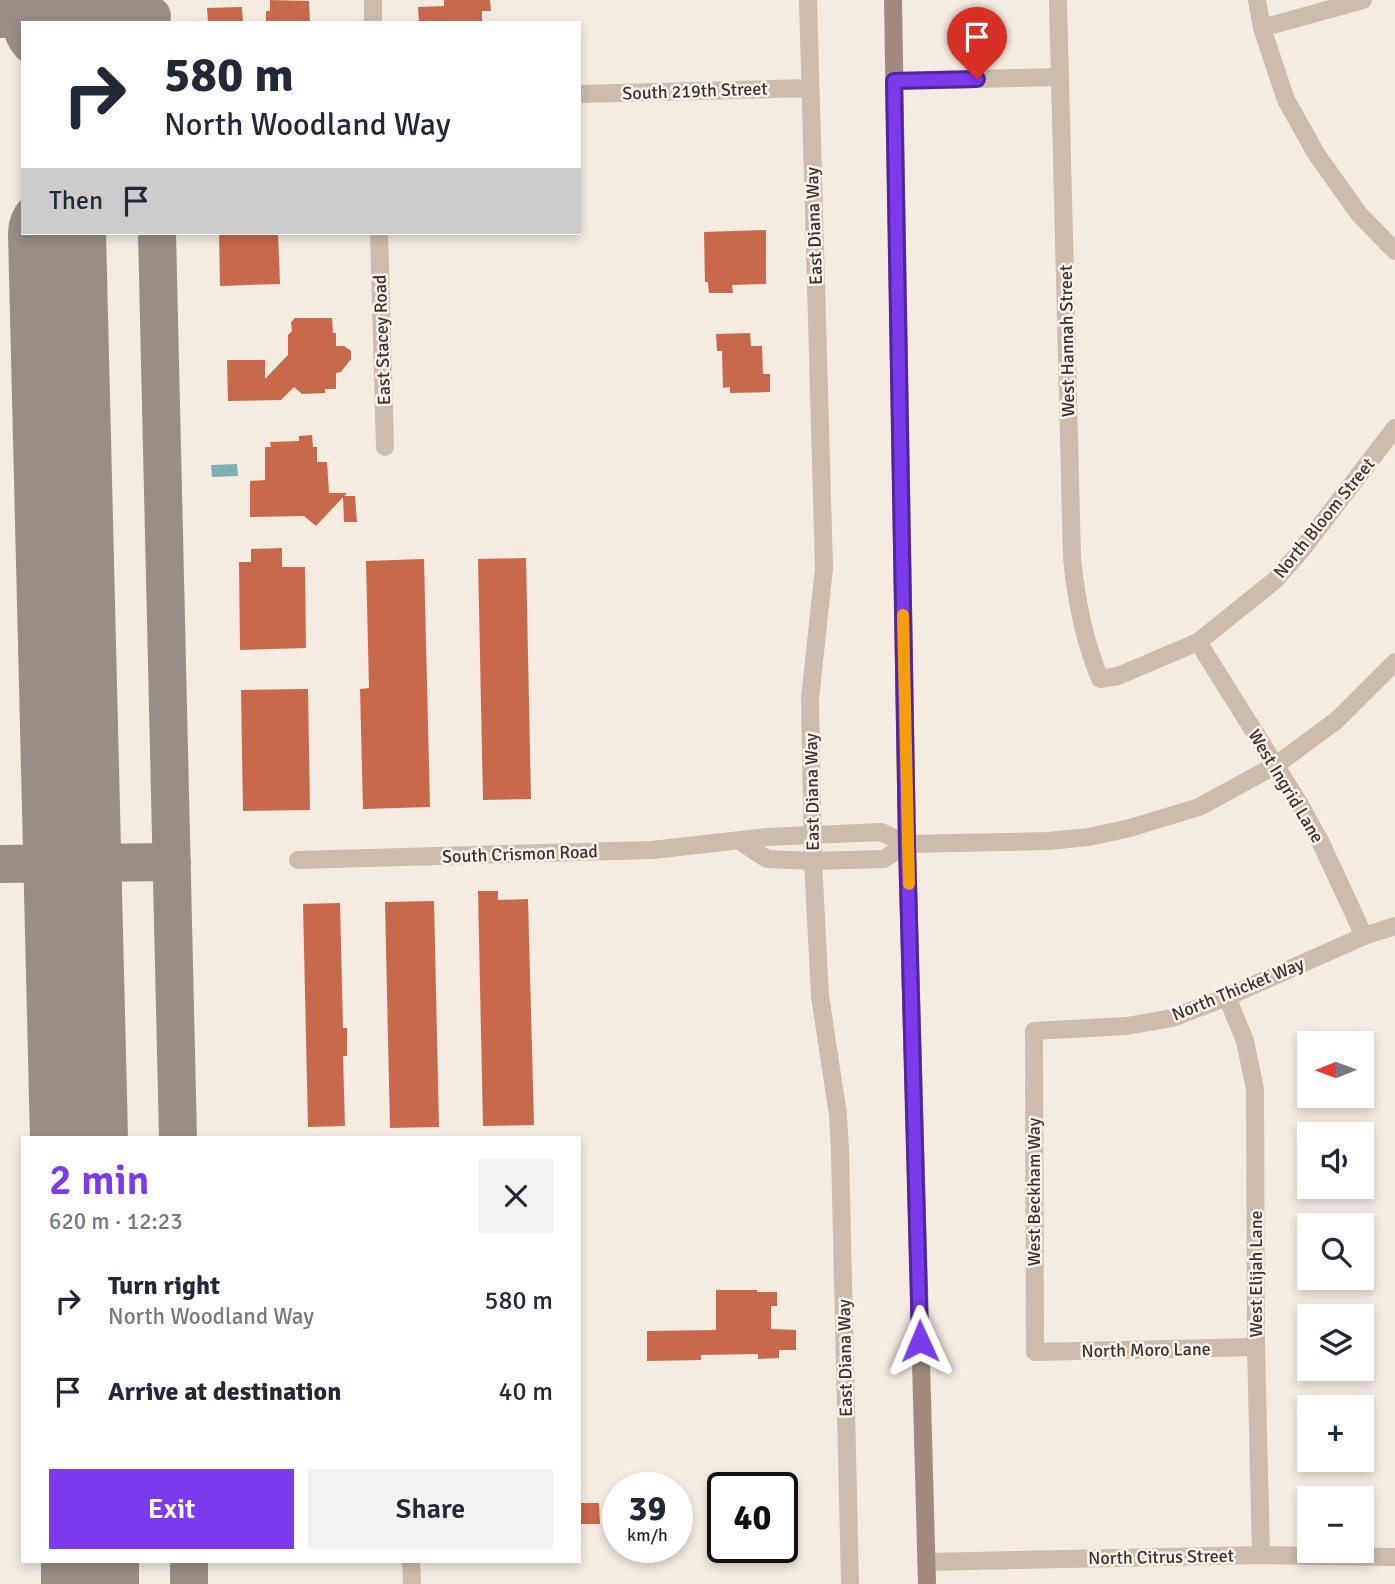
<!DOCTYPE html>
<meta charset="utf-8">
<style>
:root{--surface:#fff;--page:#f2f2f3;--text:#1f2937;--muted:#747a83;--accent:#7c3aed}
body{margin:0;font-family:Signika,sans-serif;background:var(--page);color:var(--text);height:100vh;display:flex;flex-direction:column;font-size:26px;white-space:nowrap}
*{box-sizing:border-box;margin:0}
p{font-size:23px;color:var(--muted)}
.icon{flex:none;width:38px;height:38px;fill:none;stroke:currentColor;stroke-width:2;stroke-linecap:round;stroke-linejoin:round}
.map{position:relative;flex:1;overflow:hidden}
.sheet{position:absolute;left:21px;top:1136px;width:560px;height:427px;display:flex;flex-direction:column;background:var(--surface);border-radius:0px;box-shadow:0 4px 10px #0003}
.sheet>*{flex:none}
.banner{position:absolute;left:21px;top:21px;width:560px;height:214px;border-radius:0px;box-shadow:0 4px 10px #0003;background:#fff;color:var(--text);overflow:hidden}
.needle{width:46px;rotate:269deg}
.buttons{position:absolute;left:1297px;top:1031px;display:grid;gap:14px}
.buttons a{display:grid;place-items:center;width:77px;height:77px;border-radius:0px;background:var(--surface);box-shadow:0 4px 10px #0003;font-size:35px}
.speed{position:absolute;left:602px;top:1472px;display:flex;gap:14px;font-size:35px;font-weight:700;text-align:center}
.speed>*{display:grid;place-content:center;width:91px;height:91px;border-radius:50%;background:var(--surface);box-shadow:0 4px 10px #0003;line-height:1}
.speed small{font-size:18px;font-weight:400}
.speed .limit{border:4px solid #111;border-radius:10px;background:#fff;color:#111}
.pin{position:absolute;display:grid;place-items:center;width:60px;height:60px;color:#fff;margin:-72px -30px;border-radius:50% 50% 50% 0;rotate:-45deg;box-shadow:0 0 7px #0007}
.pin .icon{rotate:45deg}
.me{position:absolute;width:77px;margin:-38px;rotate:359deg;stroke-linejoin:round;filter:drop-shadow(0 0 5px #0008)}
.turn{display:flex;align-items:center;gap:24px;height:147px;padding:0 28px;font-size:32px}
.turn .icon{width:91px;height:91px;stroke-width:2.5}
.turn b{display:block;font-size:49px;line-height:60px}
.then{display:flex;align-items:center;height:66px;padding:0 28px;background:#0003;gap:14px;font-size:26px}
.round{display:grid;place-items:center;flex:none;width:74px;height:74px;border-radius:0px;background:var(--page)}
.head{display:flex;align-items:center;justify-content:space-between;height:119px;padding:0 28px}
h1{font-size:42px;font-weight:600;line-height:52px;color:var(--accent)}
.button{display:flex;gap:14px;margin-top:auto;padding:14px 28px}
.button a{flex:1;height:80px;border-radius:0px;background:var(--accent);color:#fff;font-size:28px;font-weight:600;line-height:80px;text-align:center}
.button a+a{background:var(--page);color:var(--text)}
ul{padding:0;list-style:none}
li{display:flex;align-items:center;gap:21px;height:91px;padding:0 28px}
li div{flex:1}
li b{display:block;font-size:26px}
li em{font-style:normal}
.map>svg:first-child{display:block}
.water{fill:#7fb0b2}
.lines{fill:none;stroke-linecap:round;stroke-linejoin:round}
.taxiway{stroke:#988e86;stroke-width:38}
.runway{stroke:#988e86;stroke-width:98}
.building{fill:#c8694b}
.street{stroke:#cdbbac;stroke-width:18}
.secondary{stroke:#a18a7d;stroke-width:18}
.route-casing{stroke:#51269a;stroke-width:18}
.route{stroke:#7c3aed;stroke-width:12}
.slow{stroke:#f59e0b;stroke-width:12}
.labels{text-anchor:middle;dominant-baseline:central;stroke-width:5;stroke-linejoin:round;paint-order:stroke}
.street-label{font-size:18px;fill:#3b302b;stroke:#fbf5ee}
</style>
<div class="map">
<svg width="1395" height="1584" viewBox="0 0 1395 1584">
<rect width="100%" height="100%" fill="#f4ebe1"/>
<path class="water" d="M237 464 238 476 212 477 211 465Z"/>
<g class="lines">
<g class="taxiway">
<path d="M0 19 152 16"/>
<path d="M157 233 178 1138"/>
<path d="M0 864 172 862"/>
<path d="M189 1561V1584"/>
</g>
<g class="runway">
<path d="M52 0V23"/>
<path d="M57 233 79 1138"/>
<path d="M90 1561V1584"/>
</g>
</g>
<g class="building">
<path d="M270 0 309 1 310 23H266V11H270Z"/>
<path d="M444 0H490L491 11H482V23H419L418 7 444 6Z"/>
<path d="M242 7 243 23H208L207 8Z"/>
<path d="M766 230V284L732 285 733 293H709L708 282H705L704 232Z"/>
<path d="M219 233H278L280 284 220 286Z"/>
<path d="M295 318H332L333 333H336V346H344L351 351V359L341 372 336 373V389H325V393L302 394 294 387 281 400 228 401 227 360H265V379L288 355V335L292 331 291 322Z"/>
<path d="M750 333 751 346H762L763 374H770V392L730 393V387L723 388 722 351H717L716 334Z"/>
<path d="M312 435 313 447H317V462H327L329 493H347L316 526 304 516 250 517V481L265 480V447H271L270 442 299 441V436Z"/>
<path d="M343 496H355L357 522H344Z"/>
<path d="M282 548V567H305L306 648 240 650 239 562H251V549Z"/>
<path d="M526 558 531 799 483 800 478 559Z"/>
<path d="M424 559 430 807 363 809 360 689 369 688 366 561Z"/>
<path d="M308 689 310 810 243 811 241 690Z"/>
<path d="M478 891H498V900L528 899 534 1125 483 1126Z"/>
<path d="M434 901 439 1127 390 1128 385 902Z"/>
<path d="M340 903 343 1028H347V1056H343L345 1126 308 1127 303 904Z"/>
<path d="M716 1290H757V1292H777V1306H771V1329L796 1330V1350H779V1358L758 1359V1354L701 1355V1360L647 1361V1331L716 1330Z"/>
<path d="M579 1503H599L600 1524H579Z"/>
</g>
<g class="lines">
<g class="street">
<path d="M373 0V23"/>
<path d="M808 0 824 568 810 699 813 861 820 996 838 1115 840 1150 850 1584"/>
<path d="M1058 0 1072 558C1076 600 1084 640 1100 679L1118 676 1198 642 1274 581 1300 552 1395 428"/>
<path d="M1257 0 1262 28 1286 100 1317 155 1359 214 1395 251"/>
<path d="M1262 28 1363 0"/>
<path d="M894 81 1060 77"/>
<path d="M579 94 810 88"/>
<path d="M379 233 385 447"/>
<path d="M1198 642 1299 803 1321 843 1364 936"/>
<path d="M741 842 767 859 813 861 884 859 907 844"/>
<path d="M298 860 652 850 767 837 881 832 907 844 1048 841 1089 837 1130 828 1199 807 1276 765 1337 720 1395 662"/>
<path d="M1227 997 1245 1041 1255 1089 1256 1347 1261 1555"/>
<path d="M1256 1347 1035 1352 1034 1031 1127 1026 1172 1018 1227 997 1364 936 1395 926"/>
<path d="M411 1561 412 1584"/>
<path d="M926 1562 1261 1555 1395 1557"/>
</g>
<path class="secondary" d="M893 0 907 844 927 1584"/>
</g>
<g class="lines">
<defs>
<path id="route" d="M920 1341 907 844 894 81 977 79"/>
</defs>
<use href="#route" class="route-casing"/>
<use href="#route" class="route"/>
<path class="slow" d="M903 615 909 884"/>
</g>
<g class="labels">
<g class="street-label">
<text transform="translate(695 91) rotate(-2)">South 219th Street</text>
<text transform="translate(814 226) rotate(-92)">East Diana Way</text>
<text transform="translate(382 340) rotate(-92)">East Stacey Road</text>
<text transform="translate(1067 341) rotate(-91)">West Hannah Street</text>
<text transform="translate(1324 518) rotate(-51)">North Bloom Street</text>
<text transform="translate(1286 786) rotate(59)">West Ingrid Lane</text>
<text transform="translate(812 792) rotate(-91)">East Diana Way</text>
<text transform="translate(520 854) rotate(-2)">South Crismon Road</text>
<text transform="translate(1238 989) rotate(-22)">North Thicket Way</text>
<text transform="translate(1034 1192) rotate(-90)">West Beckham Way</text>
<text transform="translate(1256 1274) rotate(-90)">West Elijah Lane</text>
<text transform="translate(1146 1350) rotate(-1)">North Moro Lane</text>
<text transform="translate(845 1358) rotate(-91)">East Diana Way</text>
<text transform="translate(1161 1557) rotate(-1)">North Citrus Street</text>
</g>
</g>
</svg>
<div class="buttons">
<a><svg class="needle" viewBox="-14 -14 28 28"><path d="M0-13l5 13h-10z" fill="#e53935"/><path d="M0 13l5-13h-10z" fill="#747a83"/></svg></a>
<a><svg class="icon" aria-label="sound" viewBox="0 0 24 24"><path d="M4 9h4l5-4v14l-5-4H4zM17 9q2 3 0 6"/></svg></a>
<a><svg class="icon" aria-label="search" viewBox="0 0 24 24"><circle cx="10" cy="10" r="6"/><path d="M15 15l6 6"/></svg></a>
<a><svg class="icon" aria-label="layers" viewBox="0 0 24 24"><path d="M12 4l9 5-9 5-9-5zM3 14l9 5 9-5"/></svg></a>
<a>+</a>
<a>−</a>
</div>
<div class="speed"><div>39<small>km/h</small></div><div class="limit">40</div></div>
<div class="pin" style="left:977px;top:79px;background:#d93025"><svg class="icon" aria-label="arrive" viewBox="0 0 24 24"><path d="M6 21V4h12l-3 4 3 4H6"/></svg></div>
<svg class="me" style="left:920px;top:1341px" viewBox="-20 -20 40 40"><path d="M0-17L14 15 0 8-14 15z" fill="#7c3aed" stroke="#fff" stroke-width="4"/></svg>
<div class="banner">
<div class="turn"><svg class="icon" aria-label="right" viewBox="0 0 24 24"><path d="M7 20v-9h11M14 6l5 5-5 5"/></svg><div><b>580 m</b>North Woodland Way</div></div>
<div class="then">Then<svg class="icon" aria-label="arrive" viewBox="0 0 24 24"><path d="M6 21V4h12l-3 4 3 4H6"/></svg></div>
</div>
<section class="sheet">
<div class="head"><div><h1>2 min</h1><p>620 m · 12:23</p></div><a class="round"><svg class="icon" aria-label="close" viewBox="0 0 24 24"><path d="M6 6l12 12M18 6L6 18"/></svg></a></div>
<ul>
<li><svg class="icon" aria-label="right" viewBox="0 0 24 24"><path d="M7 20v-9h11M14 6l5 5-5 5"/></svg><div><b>Turn right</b><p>North Woodland Way</p></div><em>580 m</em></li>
<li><svg class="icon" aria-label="arrive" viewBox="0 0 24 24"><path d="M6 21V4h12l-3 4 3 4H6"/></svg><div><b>Arrive at destination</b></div><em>40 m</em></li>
</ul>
<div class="button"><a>Exit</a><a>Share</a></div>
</section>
</div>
